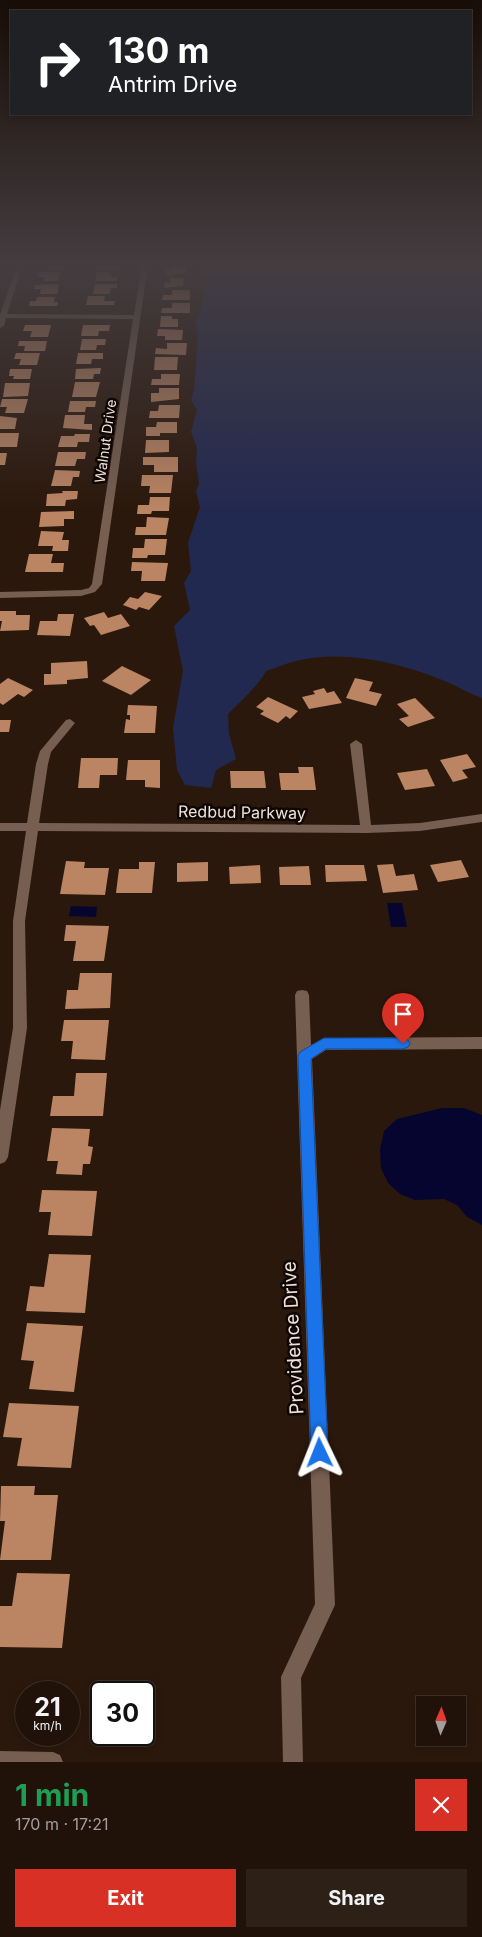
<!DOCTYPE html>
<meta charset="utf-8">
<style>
:root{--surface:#201209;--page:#2d2017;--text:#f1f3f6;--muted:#a29e9c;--line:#3d322a;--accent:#d93025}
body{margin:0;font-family:Inter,sans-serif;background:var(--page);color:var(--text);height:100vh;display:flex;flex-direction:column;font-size:19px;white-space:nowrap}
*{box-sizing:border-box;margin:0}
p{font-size:16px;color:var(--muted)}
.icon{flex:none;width:28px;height:28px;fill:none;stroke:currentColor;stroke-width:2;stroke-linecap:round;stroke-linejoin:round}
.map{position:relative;height:1762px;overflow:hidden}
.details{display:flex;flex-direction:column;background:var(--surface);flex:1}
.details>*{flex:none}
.top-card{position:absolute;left:10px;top:10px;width:462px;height:105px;border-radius:0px;box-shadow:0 2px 8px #0003,0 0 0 1px var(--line);background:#202124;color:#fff;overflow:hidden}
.needle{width:32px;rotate:2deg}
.fabs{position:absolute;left:416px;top:1696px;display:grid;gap:10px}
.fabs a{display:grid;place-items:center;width:50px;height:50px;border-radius:0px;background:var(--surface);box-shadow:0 2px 8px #0003,0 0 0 1px var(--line);font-size:25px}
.speed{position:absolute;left:15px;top:1681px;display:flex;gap:10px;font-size:25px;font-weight:700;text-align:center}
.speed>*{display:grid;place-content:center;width:65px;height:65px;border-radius:50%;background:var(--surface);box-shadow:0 2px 8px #0003,0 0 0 1px var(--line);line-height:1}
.speed small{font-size:12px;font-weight:400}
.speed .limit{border:2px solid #111;border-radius:8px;background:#fff;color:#111}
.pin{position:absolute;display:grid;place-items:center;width:42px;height:42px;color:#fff;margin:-51px -21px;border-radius:50% 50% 50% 0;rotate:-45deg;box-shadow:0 0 5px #0007}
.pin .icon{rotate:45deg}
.me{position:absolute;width:55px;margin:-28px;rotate:358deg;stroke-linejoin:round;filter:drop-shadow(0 0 4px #0008)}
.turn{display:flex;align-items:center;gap:18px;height:105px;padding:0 15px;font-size:22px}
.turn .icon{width:65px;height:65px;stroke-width:2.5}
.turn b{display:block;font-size:35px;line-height:42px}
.round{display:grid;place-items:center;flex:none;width:52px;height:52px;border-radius:0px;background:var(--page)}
.head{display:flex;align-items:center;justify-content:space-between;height:85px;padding:0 15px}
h1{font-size:30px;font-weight:700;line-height:38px;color:#1e9e55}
.primary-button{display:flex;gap:10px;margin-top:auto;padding:10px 15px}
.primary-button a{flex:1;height:58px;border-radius:0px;background:var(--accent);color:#fff;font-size:20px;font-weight:700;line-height:58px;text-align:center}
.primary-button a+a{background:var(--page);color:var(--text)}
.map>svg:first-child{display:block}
.green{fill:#222951}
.water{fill:#060530}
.building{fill:#bb8563}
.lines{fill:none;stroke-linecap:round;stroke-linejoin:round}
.street{fill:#765e50;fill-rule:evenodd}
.route{fill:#1a73e8;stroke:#114b97}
.labels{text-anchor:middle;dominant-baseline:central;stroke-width:5;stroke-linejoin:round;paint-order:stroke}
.far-street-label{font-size:14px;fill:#f0e2da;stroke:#0e0603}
.street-label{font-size:16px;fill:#f0e2da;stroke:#0e0603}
.near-street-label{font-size:19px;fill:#f0e2da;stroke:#0e0603}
</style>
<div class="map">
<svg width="482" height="1762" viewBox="0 0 482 1762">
<rect width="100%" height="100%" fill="#2b180c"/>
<path class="green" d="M204 264H480L482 271V698C470 694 459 687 447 682 401 663 345 649 296 661 286 663 276 668 266 671 257 688 241 700 228 714L229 734 236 759 216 770 211 788 185 785 177 770 173 728 183 671 174 626 190 610 184 583 191 571 188 543 200 507 196 491 199 483 196 463 197 448 191 432 197 410 191 400 194 391 198 337 195 321C204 312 200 304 205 294L203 287 205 280 201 272Z"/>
<g class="water">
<path d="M387 903H402L407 927H391Z"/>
<path d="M71 906 97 907 96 917 69 916Z"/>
<path d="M442 1108H464L482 1115V1225L467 1217 457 1205 444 1199 415 1200 400 1194 388 1183 381 1168 380 1149 384 1131 397 1119Z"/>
</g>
<g class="building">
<path d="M47 264H62L61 269H46Z"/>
<path d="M97 264H120L119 269 96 268Z"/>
<path d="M172 267H187L186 273 165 276 166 270H172Z"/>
<path d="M39 272H60L58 281H43L45 277H38Z"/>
<path d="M97 272H110L109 275H112V277H117V281H95Z"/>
<path d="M170 278H184L183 286 164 288 165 282 169 283Z"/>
<path d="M59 284 57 294H40L41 289H34L35 285Z"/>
<path d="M95 284H117V288H111L110 294H93Z"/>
<path d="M172 290H190V300H162L163 295H172Z"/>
<path d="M88 296H105L104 301H115L114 305H86Z"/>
<path d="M37 297H55L54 302H58L57 306H29L30 301H36Z"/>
<path d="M172 303H190V313H161L162 308H172Z"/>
<path d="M161 316H172V319H178V327H160Z"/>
<path d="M25 325H51L48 337H30L32 331H23Z"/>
<path d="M83 325H110L109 331H99L98 336H81Z"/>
<path d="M158 329 183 330 182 340H165V336H157Z"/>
<path d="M82 339H106L105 345H97L96 350H80Z"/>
<path d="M19 341H47L45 351H24L25 346H18Z"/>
<path d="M167 343H187L186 355 155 354 156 348 167 349Z"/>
<path d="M16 353H40L37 365H19L21 359H14Z"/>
<path d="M78 353H103V359H92L91 364H76Z"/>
<path d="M155 357H178L177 370H154Z"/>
<path d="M101 368 100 374H94L93 379H75L76 369Z"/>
<path d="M10 369H32L30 379H13L14 376H9Z"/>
<path d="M161 374H180L179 385H151L152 379H161Z"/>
<path d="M75 382H100L96 397H72Z"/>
<path d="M5 383H30L28 396 3 397Z"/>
<path d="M159 388H179V399L151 402V393H159Z"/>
<path d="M2 399H28L24 413H5L7 407H0Z"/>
<path d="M70 401H96L95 407H86L85 412H68Z"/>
<path d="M159 405H180L179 418H149L150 411H158Z"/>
<path d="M65 415H85L84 424H92V430L63 428Z"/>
<path d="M0 416 17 418 15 429H0Z"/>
<path d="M157 422H177V433H160V436H146V427H156Z"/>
<path d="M0 433H19L17 447H0Z"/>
<path d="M75 434H90L89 442H78L77 447H58L61 436H74Z"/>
<path d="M146 440H169V452L145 453Z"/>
<path d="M58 452H86L85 459H77L75 466H55Z"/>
<path d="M0 453H7L5 465H0Z"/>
<path d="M143 457H178V472H154V465H143Z"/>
<path d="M55 470 80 471 79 477H73L71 486H51Z"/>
<path d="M142 475H173L171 493H149L150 486H141Z"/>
<path d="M62 491H78L77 499 66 500 65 506H46L47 494 63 493Z"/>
<path d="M150 497H170L169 511H152L151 514H137L138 505H149Z"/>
<path d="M74 511V519H64V526L39 527 41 512Z"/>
<path d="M147 517 169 518 166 535H135L136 527H146Z"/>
<path d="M41 531 64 532 62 540H69L68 551H52L53 546H38Z"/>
<path d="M145 539H167L165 555H148L147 558H132L133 548H144Z"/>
<path d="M29 554H53L51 563H64L63 572H25Z"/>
<path d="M132 562 168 563 165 581H141L142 571H131Z"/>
<path d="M145 592 162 596 149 610 139 607 136 610 123 605 130 597 138 599Z"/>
<path d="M0 611H16V615H30L29 630 0 631 2 621H0Z"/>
<path d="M104 612 108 618 121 614 130 626 101 635 94 625 90 626 84 618Z"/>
<path d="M58 614H74L70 636 37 635 40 621H57Z"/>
<path d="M87 661 88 678 67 680V684L44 685V674H51V663Z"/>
<path d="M122 666 151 680 131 695 102 681Z"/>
<path d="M8 678 33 690 24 697 18 694 3 705 0 703V684Z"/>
<path d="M355 678 373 682 369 691 382 694 376 706 346 698Z"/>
<path d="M324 688 327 693 334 691 342 703 309 709 302 697 315 694 313 691Z"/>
<path d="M268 697 298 711 290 719 286 716 278 723 260 714 264 711 256 707Z"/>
<path d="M415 698 435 718 408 727 399 719 409 716 397 704Z"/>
<path d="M128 705 157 706 155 733H124L126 719 130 720V715H127Z"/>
<path d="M0 720H11L9 732H0Z"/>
<path d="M467 754 476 767 462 770 468 778 453 782 440 760Z"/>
<path d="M81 758H118L117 775H100L99 788H78Z"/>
<path d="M128 760H160V788L145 787V780H126Z"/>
<path d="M298 767H313L316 790H281L279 773H299Z"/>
<path d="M427 769 435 786 405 790 397 773Z"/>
<path d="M230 771H264L266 788H231Z"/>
<path d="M461 860 469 877 438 882 430 865Z"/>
<path d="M66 861 85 862 84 868H109L105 895 60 894Z"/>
<path d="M139 862H155L152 893H116L119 869H139Z"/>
<path d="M208 862V881L177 882V863Z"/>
<path d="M393 864 396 876 414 874 418 890 383 893 377 865Z"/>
<path d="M260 865 261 883 230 884 229 867Z"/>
<path d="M325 865H364L367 881 326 882Z"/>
<path d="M309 866 311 885H280L279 867Z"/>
<path d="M66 925 109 926 104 961H73L76 941H64Z"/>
<path d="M80 973H112L110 1008 65 1009 67 990H78Z"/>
<path d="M64 1020H109L105 1060 71 1059 73 1041H61Z"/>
<path d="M76 1073H107L103 1116H50L53 1096H74Z"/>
<path d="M52 1128 90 1129 88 1146 93 1147 90 1164H83L82 1175 56 1174 58 1161H47Z"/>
<path d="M42 1190 97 1191 92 1236 48 1235 51 1212H39Z"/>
<path d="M49 1254 91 1255 85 1313 26 1311 30 1286 44 1287Z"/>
<path d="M27 1323 83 1326 74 1392 29 1389 34 1361 21 1360Z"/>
<path d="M9 1403 79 1406 71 1468 17 1466 22 1438 3 1437Z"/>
<path d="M1 1486H35L34 1495H58L51 1560H0L5 1521H0Z"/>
<path d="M17 1573 70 1574 62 1648 0 1647V1606H12Z"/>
</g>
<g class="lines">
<g class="street">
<path d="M17 264H23L7 314 134 315 142 264H148L102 584 95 592 81 596 0 598V592L81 590 89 588 92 584 133 319 6 318 4 326 0 328V315Z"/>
<path d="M70 719 75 723 51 752 48 764 39 823 360 825 350 744 356 740 362 744 371 825 420 823 482 814V822L420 831 366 833 38 831 25 921 27 1028 8 1157 5 1162 0 1164V1110L13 1028V921L26 831H0V823H27L36 764 40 751 66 720Z"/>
<path d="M302 990 307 991 309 995 311 1045 324 1038 482 1037V1049L326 1050 312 1059 335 1605 301 1678 303 1762H283L281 1677 315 1604 295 995 297 991Z"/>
<path d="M0 1751 53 1752 60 1755 63 1762H0Z"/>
</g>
</g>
<linearGradient id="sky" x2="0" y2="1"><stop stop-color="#180d07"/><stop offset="0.52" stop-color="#443d40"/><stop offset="1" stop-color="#443d40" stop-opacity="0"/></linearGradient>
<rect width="482" height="511" fill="url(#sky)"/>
<path class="route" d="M324 1038H403L408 1040 410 1044 408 1047 403 1049H326L311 1059 328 1453 325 1459 320 1461 314 1459 311 1453 298 1056 300 1052Z"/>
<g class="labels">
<g class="far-street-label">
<text transform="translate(105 441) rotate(-82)">Walnut Drive</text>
</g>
<g class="street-label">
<text transform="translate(242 812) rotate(1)">Redbud Parkway</text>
</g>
<g class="near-street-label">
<text transform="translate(293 1338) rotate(-93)">Providence Drive</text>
</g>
</g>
</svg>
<div class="fabs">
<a><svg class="needle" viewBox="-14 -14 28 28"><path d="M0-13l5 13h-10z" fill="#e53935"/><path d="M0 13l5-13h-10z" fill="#a29e9c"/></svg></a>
</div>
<div class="speed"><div>21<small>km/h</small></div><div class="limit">30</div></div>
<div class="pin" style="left:403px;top:1044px;background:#d93025"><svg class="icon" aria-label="arrive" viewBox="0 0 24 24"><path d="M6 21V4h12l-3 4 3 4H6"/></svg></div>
<svg class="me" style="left:320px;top:1453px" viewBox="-20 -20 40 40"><path d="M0-17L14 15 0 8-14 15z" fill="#1a73e8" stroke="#fff" stroke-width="4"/></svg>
<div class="top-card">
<div class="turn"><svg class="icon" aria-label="right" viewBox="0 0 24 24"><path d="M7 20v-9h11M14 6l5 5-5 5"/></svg><div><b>130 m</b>Antrim Drive</div></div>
</div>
</div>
<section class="details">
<div class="head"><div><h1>1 min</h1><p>170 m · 17:21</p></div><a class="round" style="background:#d93025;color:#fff"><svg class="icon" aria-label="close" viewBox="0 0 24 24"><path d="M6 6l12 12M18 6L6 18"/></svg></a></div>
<div class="primary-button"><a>Exit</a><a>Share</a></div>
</section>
